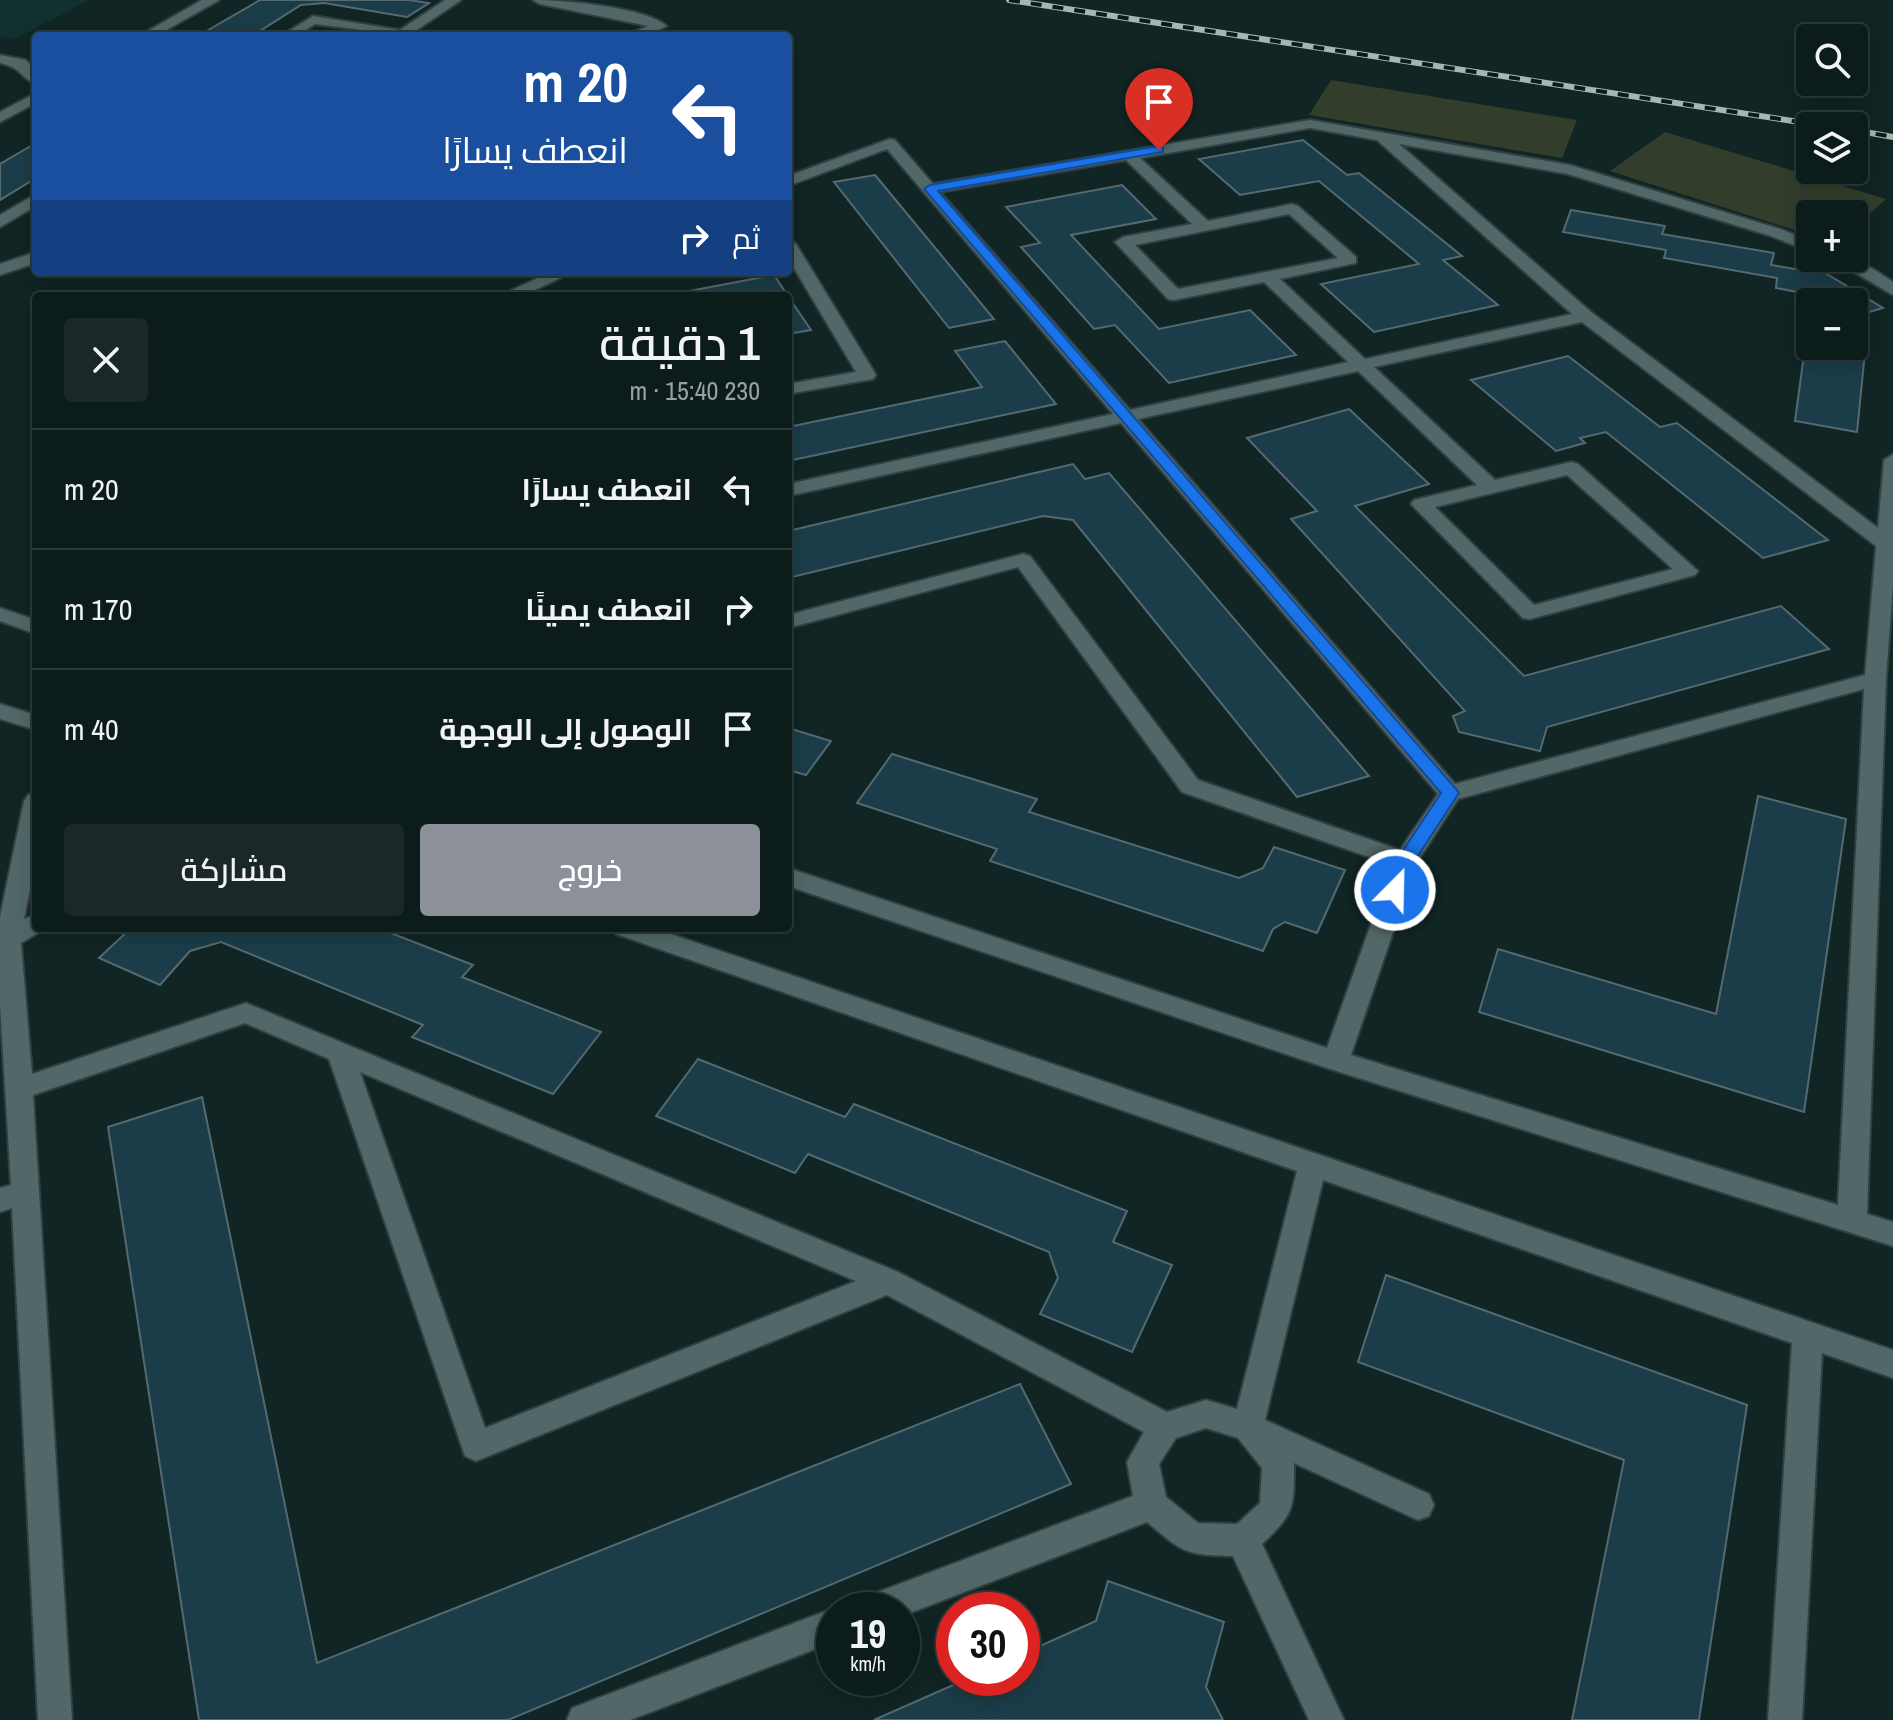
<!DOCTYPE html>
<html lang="ar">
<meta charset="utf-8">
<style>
:root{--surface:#0c1c1b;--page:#1a2928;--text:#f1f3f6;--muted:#9aa1a3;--line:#2c3a3a;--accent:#8c9099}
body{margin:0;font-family:"Archivo Narrow",Cairo,sans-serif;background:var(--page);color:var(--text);direction:rtl;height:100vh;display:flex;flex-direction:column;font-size:30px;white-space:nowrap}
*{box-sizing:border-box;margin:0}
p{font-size:26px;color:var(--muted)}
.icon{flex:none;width:44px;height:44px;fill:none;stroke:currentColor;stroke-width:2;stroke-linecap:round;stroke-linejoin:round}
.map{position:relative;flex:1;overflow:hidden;direction:ltr}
.panel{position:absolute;left:32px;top:292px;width:760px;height:640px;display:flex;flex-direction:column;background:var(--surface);border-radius:8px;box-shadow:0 4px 20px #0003,0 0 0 2px var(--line);direction:rtl}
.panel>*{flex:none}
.hud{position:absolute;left:32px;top:32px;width:760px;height:244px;border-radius:8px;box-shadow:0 4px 20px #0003,0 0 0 2px var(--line);direction:rtl;background:#1a4fa0;color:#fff;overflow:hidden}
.buttons{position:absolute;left:1796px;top:24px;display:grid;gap:16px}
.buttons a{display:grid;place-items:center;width:72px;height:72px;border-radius:8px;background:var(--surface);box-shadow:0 4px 20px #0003,0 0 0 2px var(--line);font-size:40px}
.speed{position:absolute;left:816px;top:1592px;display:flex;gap:16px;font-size:40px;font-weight:700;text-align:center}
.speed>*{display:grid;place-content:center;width:104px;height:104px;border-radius:50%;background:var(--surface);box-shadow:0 4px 20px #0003,0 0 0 2px var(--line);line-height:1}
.speed small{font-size:20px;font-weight:400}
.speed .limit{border:12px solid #d22;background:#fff;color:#111}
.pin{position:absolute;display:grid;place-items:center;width:68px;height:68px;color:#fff;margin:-82px -34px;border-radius:50% 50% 50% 0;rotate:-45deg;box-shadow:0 0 8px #0007}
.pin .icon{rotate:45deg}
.me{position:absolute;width:88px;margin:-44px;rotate:23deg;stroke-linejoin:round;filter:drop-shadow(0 0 6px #0008)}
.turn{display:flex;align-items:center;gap:28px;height:168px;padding:0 32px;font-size:36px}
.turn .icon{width:104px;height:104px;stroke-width:2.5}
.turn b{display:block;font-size:56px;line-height:68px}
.then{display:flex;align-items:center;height:76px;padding:0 32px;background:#0003;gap:16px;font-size:30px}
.round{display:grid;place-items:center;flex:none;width:84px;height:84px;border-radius:8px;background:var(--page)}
.overview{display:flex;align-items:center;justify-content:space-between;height:136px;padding:0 32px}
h1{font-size:48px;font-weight:600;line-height:60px}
.button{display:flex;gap:16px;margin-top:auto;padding:16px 32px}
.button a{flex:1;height:92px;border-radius:8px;background:var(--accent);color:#fff;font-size:32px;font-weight:600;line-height:92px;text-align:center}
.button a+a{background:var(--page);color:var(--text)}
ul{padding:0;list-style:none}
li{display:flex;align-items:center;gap:24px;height:120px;padding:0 32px;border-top:2px solid var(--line)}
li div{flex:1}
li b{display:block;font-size:30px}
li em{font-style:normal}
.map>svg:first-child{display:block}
.built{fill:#113131}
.green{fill:#323e2b}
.building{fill:#1b3d49;stroke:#556971;stroke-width:2}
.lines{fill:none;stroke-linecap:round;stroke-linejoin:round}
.street-casing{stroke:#313f3f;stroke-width:4}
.street{fill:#526868;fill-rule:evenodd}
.rail-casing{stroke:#a7b6b5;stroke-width:6}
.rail{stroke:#061b1b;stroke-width:4;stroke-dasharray:11;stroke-linecap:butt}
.route{fill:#1a73e8;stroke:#114b97;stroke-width:2}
</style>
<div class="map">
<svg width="1893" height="1720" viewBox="0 0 1893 1720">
<rect width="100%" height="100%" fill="#102524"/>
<path class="built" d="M0 0H89L15 39 0 36Z"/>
<g class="green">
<path d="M1331 80 1577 120 1562 158 1309 115Z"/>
<path d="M1665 132 1886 199 1854 228V214H1810V235L1610 171Z"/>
</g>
<g class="building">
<path d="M260 0H409L429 3 407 17 324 3 301 5 252 36H198Z"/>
<path d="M1303 140 1347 175 1359 173 1462 256 1443 260 1498 305 1374 332 1321 284 1419 264 1319 181 1240 195 1199 159Z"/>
<path d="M36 143V178L0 200V164Z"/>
<path d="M875 175 994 319 949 328 834 182Z"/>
<path d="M1122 185 1156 219 1071 235 1159 329 1250 310 1296 355 1169 383 1115 325 1094 329 1021 247 1040 243 1006 207Z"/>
<path d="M1571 210 1665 226 1662 234 1774 253 1771 265 1795 269 1812 265 1883 308 1869 312 1857 432 1795 421 1810 310V346H1854V302L1810 303 1797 292 1776 288 1777 278 1664 258 1666 250 1563 232Z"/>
<path d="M774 275 788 296H663Z"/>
<path d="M788 296 811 330 788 334Z"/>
<path d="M1005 341 1056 404 788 461V427L982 387 955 351Z"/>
<path d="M1568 356 1660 427 1677 423 1828 540 1763 558 1606 432 1580 438 1585 443 1556 451 1471 380Z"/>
<path d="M1349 409 1429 484 1355 506 1524 676 1781 606 1829 649 1547 727 1540 751 1459 732 1453 716 1465 711 1291 519 1317 511 1247 438Z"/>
<path d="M1073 464 1085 479 1109 473 1369 776 1297 797 1073 520 1043 516 788 578V531Z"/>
<path d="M788 728 831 741 806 775 788 770Z"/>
<path d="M892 754 1037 799 1029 812 1239 878 1263 868 1274 847 1345 870 1317 933 1285 922 1273 929 1263 951 990 861 997 849 857 803Z"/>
<path d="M1758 796 1846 819 1804 1112 1479 1012 1498 949 1716 1014Z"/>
<path d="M131 928H378L473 965 462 977 601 1032 553 1094 412 1037 423 1025 221 942 190 951 160 985 99 958Z"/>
<path d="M698 1059 845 1117 854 1104 1127 1211 1113 1242 1172 1265 1132 1352 1040 1314 1058 1278 1049 1252 808 1154 795 1173 656 1116Z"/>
<path d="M202 1097 317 1663 1020 1384 1071 1484 508 1720H199L108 1127Z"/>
<path d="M1386 1275 1747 1405 1699 1720H1572L1624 1460 1358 1362Z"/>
<path d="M1108 1581 1224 1622 1206 1687 1223 1720H874L969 1678H1022V1654L1096 1621Z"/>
</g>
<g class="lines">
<defs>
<g id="street">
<path d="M202 0H219L156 36H139Z"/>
<path d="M445 0H461L408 36 315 24 297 36H281L313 16 400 30Z"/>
<path d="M533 0C563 0 645 7 667 26L645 36H625L648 26 540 4Z"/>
<path d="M0 55 26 60 36 71V84C20 78 23 68 0 63Z"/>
<path d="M36 93V103L0 122V112Z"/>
<path d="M1310 120 1570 165 1783 230 1810 241V252L1771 236 1568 174 1399 144 1591 312 1878 528 1884 460 1893 454V585L1886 679 1867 1214 1893 1222V1246L1327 1068 788 886V868L1327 1048 1392 865 1182 792 1018 567 788 628V615L1023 554 1030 556 1198 780 1400 850 1438 794 1121 423 788 496V484L1113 414 887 149 788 186V176L890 139 895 140 933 184ZM1310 128 1377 140 1572 314 1365 359 1280 279 1356 263V257L1298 206 1292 204 1208 221 1140 158ZM1126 160 1192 224 1123 237 1115 242 1168 299 1174 300 1264 282 1348 362 1130 410 940 192ZM1289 214 1338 258 1178 289 1135 245ZM1582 322 1876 546 1865 675 1455 784 1138 419 1358 371 1477 485 1414 500 1411 504 1523 618 1530 619 1695 575 1698 571 1578 464 1571 462 1495 480 1374 367ZM1567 475 1673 569 1534 605 1435 507ZM1864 689 1838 1205 1351 1055 1417 862 1458 799Z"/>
<path d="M36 194V206L0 227V215Z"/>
<path d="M788 239 796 244 876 375 873 379 788 394V384L856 372 788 258Z"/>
<path d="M36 252V263L0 275V264Z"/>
<path d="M1830 258C1859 258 1869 266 1893 282V295Z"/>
<path d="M551 272H573L522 296H499Z"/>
<path d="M0 608 36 620V634L0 621Z"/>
<path d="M0 704 36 715V730L0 719Z"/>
<path d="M36 793V860L24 919 36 915V928H46L21 943 32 1074 246 1003 898 1272 1167 1412 1206 1400 1237 1409 1297 1171 616 934 613 928H653L1893 1350V1378L1822 1353 1802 1720H1768L1792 1343 1323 1180 1265 1420 1429 1494 1434 1505 1429 1516 1418 1520 1294 1463C1294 1508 1295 1513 1262 1544L1344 1720H1309L1233 1556C1185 1555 1184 1553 1147 1522L902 1616V1610H857L862 1598 1133 1496 1127 1462 1144 1432 887 1295 476 1461 465 1456 329 1059 245 1023 33 1095 72 1720H38L12 1208 0 1212V1188L11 1185 0 1004V917L24 801 28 795ZM360 1072 856 1281 485 1428ZM1206 1428 1238 1438 1262 1468 1260 1503 1237 1524 1198 1523 1166 1497 1159 1464 1176 1438Z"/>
<path d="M834 1608 838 1610H834V1642L630 1720H567L572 1708Z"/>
</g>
</defs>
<use href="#street" class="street-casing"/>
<use href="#street" class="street"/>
<defs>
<g id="rail">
<path d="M1009 0 1825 126"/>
<path d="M1854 130 1893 137"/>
</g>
</defs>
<use href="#rail" class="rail-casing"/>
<use href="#rail" class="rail"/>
</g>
<path class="route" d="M1159 146 1163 147V152L938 191 1456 789 1459 793 1414 862 1402 895 1395 897 1386 890 1396 861 1441 793 924 189 930 185Z"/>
</svg>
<div class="buttons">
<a><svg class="icon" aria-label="search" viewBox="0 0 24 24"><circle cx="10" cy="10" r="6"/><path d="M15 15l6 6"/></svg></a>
<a><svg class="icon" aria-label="layers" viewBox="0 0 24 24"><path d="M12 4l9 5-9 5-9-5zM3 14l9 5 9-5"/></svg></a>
<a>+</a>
<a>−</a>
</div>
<div class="speed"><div>19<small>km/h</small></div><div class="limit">30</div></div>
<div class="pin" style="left:1159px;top:150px;background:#d93025"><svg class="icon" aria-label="arrive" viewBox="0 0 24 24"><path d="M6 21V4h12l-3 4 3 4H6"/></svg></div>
<svg class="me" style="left:1395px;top:890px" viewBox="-20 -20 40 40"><circle r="17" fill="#1a73e8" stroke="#fff" stroke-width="3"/><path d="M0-11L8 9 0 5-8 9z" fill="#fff"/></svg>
<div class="hud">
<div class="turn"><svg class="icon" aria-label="left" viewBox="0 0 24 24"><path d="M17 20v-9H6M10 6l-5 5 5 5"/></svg><div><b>20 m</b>انعطف يسارًا</div></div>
<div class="then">ثم<svg class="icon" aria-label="right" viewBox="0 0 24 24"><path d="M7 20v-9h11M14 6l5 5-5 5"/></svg></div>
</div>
<section class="panel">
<div class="overview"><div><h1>1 دقيقة</h1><p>230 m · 15:40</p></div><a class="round"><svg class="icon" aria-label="close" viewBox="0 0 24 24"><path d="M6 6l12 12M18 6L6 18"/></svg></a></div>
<ul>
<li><svg class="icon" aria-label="left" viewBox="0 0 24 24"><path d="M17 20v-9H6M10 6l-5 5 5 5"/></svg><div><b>انعطف يسارًا</b></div><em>20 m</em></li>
<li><svg class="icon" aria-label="right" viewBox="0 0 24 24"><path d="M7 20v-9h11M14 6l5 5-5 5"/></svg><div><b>انعطف يمينًا</b></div><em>170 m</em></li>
<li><svg class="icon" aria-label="arrive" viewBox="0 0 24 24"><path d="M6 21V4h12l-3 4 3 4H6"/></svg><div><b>الوصول إلى الوجهة</b></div><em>40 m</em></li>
</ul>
<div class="button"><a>خروج</a><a>مشاركة</a></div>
</section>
</div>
